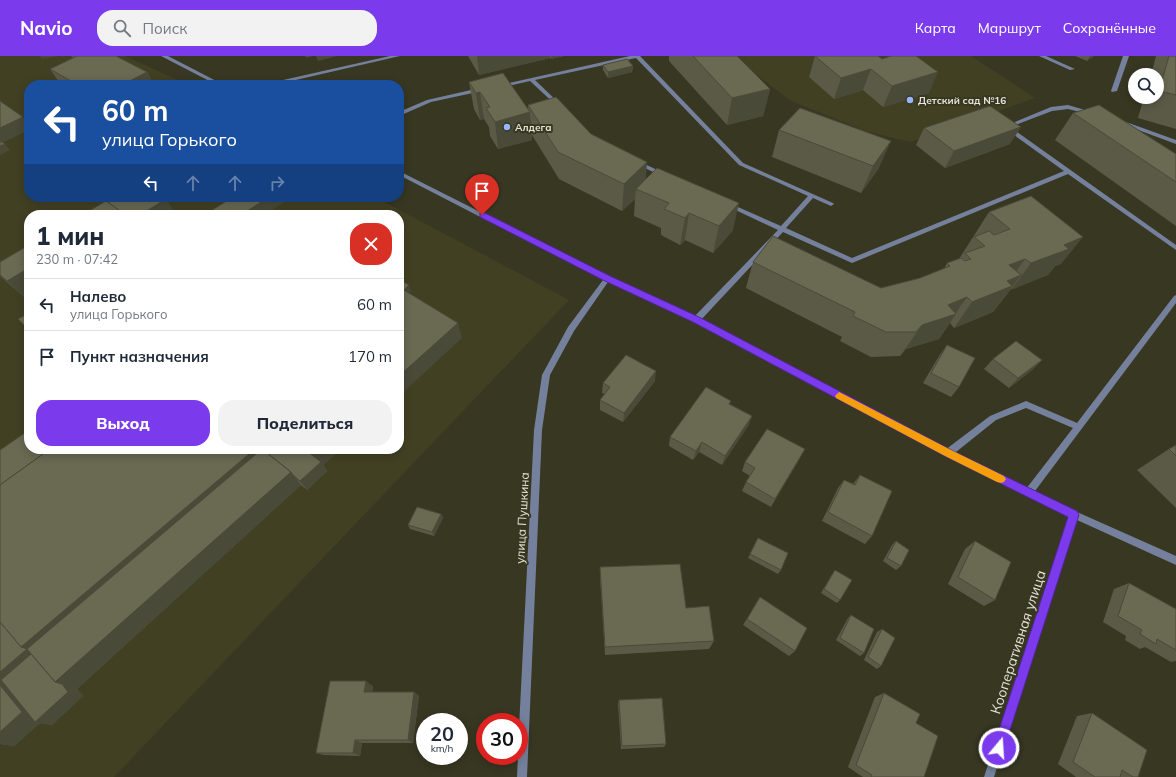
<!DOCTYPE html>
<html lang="ru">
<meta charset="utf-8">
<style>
:root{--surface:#fff;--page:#f2f2f3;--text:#1f2937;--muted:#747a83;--line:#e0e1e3;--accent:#7c3aed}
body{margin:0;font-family:Mulish,sans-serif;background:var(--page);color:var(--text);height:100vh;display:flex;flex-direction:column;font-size:15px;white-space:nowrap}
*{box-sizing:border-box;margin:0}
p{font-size:13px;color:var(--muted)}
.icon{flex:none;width:22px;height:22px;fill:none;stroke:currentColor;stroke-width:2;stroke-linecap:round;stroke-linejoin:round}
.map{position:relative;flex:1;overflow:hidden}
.side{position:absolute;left:24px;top:154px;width:380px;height:244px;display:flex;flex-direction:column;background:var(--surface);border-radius:16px;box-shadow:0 2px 10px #0003}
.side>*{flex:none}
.guide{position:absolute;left:24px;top:24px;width:380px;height:122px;border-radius:16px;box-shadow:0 2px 10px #0003;background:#1a4fa0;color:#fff;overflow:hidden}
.tools{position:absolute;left:1128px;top:12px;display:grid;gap:8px}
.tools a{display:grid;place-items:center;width:36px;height:36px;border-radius:50%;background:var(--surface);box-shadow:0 2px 10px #0003;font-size:20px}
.speed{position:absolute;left:416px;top:657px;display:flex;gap:8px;font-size:20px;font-weight:700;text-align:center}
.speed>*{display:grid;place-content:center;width:52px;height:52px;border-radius:50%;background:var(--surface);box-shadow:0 2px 10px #0003;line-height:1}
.speed small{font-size:10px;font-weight:400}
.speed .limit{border:6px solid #d22;background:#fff;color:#111}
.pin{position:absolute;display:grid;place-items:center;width:34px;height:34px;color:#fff;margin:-41px -17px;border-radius:50% 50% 50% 0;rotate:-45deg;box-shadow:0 0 4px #0007}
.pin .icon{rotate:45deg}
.me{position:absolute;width:44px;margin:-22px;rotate:18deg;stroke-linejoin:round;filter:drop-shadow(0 0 3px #0008)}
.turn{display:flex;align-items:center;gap:14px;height:84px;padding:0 12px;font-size:18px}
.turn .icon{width:52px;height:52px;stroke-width:2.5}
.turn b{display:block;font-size:28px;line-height:34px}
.lanes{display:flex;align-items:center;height:38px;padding:0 12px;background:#0003;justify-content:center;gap:20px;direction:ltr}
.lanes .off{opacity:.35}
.round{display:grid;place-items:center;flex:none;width:42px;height:42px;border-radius:16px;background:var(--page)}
.overview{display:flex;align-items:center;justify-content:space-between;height:68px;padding:0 12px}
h1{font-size:24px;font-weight:800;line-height:30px}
.primary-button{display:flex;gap:8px;margin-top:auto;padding:8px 12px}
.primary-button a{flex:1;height:46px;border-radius:16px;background:var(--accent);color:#fff;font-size:16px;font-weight:800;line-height:46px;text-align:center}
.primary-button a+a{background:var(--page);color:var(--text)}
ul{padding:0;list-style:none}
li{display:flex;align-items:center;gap:12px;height:52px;padding:0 12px;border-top:1px solid var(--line)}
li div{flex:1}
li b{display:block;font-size:15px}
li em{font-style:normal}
header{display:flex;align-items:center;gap:24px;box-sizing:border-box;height:56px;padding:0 20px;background:var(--accent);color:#fff}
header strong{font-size:19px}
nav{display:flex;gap:22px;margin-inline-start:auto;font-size:14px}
.search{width:280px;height:36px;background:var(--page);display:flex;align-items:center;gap:10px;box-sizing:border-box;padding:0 14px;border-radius:16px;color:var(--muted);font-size:15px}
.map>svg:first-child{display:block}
.built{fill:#424023;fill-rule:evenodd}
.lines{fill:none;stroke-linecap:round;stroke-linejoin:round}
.service{fill:#75819c;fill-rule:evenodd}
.minor{fill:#75819c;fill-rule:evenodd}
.wall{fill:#5b5a47}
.shaded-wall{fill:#4a4a39}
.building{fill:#6a6952;stroke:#4a4a39}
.route{fill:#7c3aed;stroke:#51269a}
.slow{fill:#f59e0b}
.poi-dot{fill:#98b6fd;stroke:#383722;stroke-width:1.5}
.labels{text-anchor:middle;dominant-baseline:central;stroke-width:4;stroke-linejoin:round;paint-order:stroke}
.far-poi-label{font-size:10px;font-weight:bold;fill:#e5e4d7;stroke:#383722;text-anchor:start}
.street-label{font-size:12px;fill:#e5e4d7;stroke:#383722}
.near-street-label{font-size:14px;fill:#e5e4d7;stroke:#383722}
</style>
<header>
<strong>Navio</strong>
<div class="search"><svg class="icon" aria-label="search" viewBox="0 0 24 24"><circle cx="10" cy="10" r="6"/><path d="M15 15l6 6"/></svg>Поиск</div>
<nav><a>Карта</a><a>Маршрут</a><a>Сохранённые</a></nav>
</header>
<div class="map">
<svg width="1176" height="721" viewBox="0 0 1176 721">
<rect width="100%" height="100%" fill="#383722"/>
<g class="built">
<path d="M0 0H70L85 14 120 0H125L189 29H29V141H375L569 244 114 721H0ZM29 159H399V393H29Z"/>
<path d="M732 0H971L1035 42 910 86 866 75 791 45Z"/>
</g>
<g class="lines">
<g class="service">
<path d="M390 0H400L287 26 281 29H274L283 24Z"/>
<path d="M630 0H640L743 107 833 147 834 148 831 150 813 142 786 172 852 202 1064 115 1003 71 1051 51 1068 49 1095 57 1092 59 1068 53 1052 55 1010 71 1176 189V194L1068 118 852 207 783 176 699 266H693L692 264 693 262 778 174 727 150V148H731L781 170 808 140 739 109 636 2 535 24 560 48 561 49 558 51 530 25 499 32 496 30Z"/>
<path d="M1039 0H1046L1075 13 1070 14Z"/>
<path d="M1123 0H1129L1117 35 1112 36 1111 35Z"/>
<path d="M480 32 483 34 482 35 431 46 399 60V56L427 44Z"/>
<path d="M1122 66H1126L1176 84V88L1122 68Z"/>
<path d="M638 105 666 118 667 119 666 120H662L636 108V106Z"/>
<path d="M1176 239V247L1032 439 1029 440 1026 439 1025 436 1026 433 1073 372 1026 352 996 364 951 400 948 401 945 400 944 397 945 394 990 360 1026 345 1077 367 1174 240Z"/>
</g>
<g class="minor">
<path d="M161 0H168L224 29H217Z"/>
<path d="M399 115 609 221 699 262 951 394 1077 456 1176 500V509L1077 464 994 721H984L1069 461 945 400 693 266 608 226 574 275 550 319 542 374 527 721H517L518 700H519V672L534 374 542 319 568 271 603 224 399 119Z"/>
</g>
</g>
<g class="wall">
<path d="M71 0H116L147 16 154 29H61L50 13 73 2Z"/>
<path d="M468 0H564L551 3 550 2 479 19Z"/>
<path d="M669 0H737L770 33 763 60 727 69 669 5Z"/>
<path d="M815 0 879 1 929 37 883 51 863 34 834 43 809 21Z"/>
<path d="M1075 0H1094L1087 5Z"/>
<path d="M1156 0H1176V73L1138 62 1144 41H1157V19H1151Z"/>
<path d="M603 9 633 10 632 16 608 22 603 14Z"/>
<path d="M469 26 528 53V49L591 78 646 123 733 174 713 197 685 184 680 189 661 179V172L634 160 635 143 622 155 559 123 532 79V84L498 93 490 80 489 71 484 63 480 64 474 53Z"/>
<path d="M1073 57 1176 98V170L1055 84Z"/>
<path d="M924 72 1010 88 945 112 916 89Z"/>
<path d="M779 74 879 112 861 137 772 101Z"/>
<path d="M989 156 1061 208 1055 210 1048 219 1011 233 993 256 954 272 950 267 939 283 906 293 900 300 871 301 840 285 842 281 746 232 753 206 881 232 920 222 944 213 947 207 959 203Z"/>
<path d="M29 189V238L24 241 0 220V206Z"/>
<path d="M947 289 959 331 951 341 923 327 939 300Z"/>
<path d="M993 303 1042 304 1032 314 1009 332 984 313Z"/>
<path d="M655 325 623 366 600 354V344L605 338 602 337 603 327Z"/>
<path d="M730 348 752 360 748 370 722 409 699 396 693 404 669 390 670 381Z"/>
<path d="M1176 389V452L1137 414 1169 393Z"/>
<path d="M29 393H341L323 409 327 415 307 434 301 429 77 633 83 640 52 669 40 667 14 690 0 688V394Z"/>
<path d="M800 402 771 451 742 435 746 426 750 420 742 415 745 406Z"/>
<path d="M860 419 872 480 865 488 822 465 838 432 844 424 853 428Z"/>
<path d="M441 458 443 462 434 480 410 473 408 469Z"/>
<path d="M758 482 781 514 778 518 748 502Z"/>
<path d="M896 485 901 510 896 514 883 505 892 489Z"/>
<path d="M975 485 995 544 984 550 948 528 965 493Z"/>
<path d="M600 511 686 552 714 585 709 593 605 599 600 522Z"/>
<path d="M835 514 840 544 837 547 821 537 832 518Z"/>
<path d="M1129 527 1176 553V605L1171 606 1145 591 1140 593 1125 584 1126 580 1103 566 1114 533Z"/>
<path d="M760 541 795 595 789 600 743 569Z"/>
<path d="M851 559 864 597 860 600 836 584 848 562Z"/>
<path d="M882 573 881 610 877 613 864 604 877 576Z"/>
<path d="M373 630 372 636H414L419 640 413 687H362L360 700 324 699 316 697Z"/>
<path d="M884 637 916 667 924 721H863L848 711 875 641Z"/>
<path d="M619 644 666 688 664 691 621 693 618 648Z"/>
<path d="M1092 657 1138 721H1076L1058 708 1077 660Z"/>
</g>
<g class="shaded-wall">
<path d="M40 0H57L42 3Z"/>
<path d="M305 0H313L306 2Z"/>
<path d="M316 0H337L318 5Z"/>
<path d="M477 0H550V2L479 19Z"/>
<path d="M551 0H564L551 3Z"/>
<path d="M1090 0H1094L1087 5Z"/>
<path d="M633 10 632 16 608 22V16Z"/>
<path d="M871 13 863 34 834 43 841 22Z"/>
<path d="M147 16 154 29H122Z"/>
<path d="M938 16 929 37 883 51 892 30Z"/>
<path d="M770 33 763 60 727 69 732 42Z"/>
<path d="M480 36 484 63 480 64 476 37Z"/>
<path d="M530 56 532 84 498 93 495 66Z"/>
<path d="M23 61 29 68V74L0 88V72Z"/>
<path d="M1021 71 1010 88 945 112 954 95Z"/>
<path d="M891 85 879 112 861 137 873 110Z"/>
<path d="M5 88 10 94 0 99V90Z"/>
<path d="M647 106 645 134 636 133 635 143 622 155 624 128Z"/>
<path d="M269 141H282L284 146 265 159H241Z"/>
<path d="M166 143 174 155 167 159H140Z"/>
<path d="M739 147 733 174 713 197 719 170Z"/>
<path d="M689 157 685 184 680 189 685 162Z"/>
<path d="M1083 181 1061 208 1055 210 1048 219 1011 234 1031 207 1064 189Z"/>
<path d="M1025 203 1009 225 1021 219 993 256 954 272 972 246 1009 209Z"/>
<path d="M29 212V238L24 241 7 225Z"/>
<path d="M409 229 411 235 399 245V238Z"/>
<path d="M967 241 955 258H956L939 283 906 293 900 300 922 269 948 249Z"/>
<path d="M458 267 462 282 399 340V320Z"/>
<path d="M1042 304 1032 314 1009 332 1018 322Z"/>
<path d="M656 315 655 325 623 366 624 357Z"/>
<path d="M752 360 748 370 722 409 725 400Z"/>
<path d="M702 386 699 396 693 404 696 395Z"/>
<path d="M255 393H288L50 601 21 591Z"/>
<path d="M317 393H341L323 409 327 415 307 434 300 425 319 408 312 398Z"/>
<path d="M805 393 800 402 771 451 775 443Z"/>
<path d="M291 416 301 429 77 633 83 640 52 669 40 667 14 690 0 688V616L27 593Z"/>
<path d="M441 458 443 462 434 480 432 476Z"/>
<path d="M366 625 373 630 371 640 364 636Z"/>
<path d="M414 636 419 640 413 687 408 684Z"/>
<path d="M355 684 362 687 360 700 353 697Z"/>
</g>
<g class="building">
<path d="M77 0H116L147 16 122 29H78L50 13Z"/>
<path d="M693 0H737L770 33 732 42Z"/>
<path d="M815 0H878L882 3 891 0H916L938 16 892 30 871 13 841 22Z"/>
<path d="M1169 0H1176V39L1159 35Z"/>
<path d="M627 3 633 10 608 16 603 9Z"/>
<path d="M503 17 530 56 495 66 486 52 490 51 480 36 476 37 469 26Z"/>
<path d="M556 41 591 78 647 106 624 128 558 96 528 49Z"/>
<path d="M0 45 23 61 0 72Z"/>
<path d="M1099 49 1176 98V126L1073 57Z"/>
<path d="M990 50 1021 71 954 95 924 72Z"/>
<path d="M800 52 891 85 873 110 779 74Z"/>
<path d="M0 85 5 88 0 90Z"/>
<path d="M657 112 739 147 719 170 689 157 685 162 664 153 669 147 636 133Z"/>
<path d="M1031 140 1083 181 1064 189 1069 193 1031 207 1025 203 1009 209 1021 219 1007 225 1012 230 972 246 967 241 948 249 956 258 922 269 916 276H886L853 260 855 256 753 206 773 180 881 232 920 222 950 210 947 207 961 202 965 205 971 203 965 197 985 190 974 181 989 175 994 179 1010 173 989 156Z"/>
<path d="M118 141H163L166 143 140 159H125L123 157 108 147Z"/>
<path d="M233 141H269L241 159H213L209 156Z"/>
<path d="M106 145 123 157 120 159H82Z"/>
<path d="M29 189V212L7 225 0 219V206Z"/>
<path d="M399 223 409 229 404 234 399 231Z"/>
<path d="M399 231 458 267 399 320Z"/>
<path d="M29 257V274L18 263Z"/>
<path d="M1016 285 1042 304 1018 322 993 303Z"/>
<path d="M947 289 975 302 959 331 931 317Z"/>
<path d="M626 299 656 315 624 357 600 344 610 331 603 327Z"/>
<path d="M706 331 731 345 729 348 752 360 725 400 702 386 696 395 670 381Z"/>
<path d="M767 373 805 393 775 443 746 426 755 412 745 406Z"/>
<path d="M29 374V393H50L0 429V394Z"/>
<path d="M1176 389V400L1169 393Z"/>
<path d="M50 393H255L21 591 0 566V429Z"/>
<path d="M262 393 291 416 55 626 27 593 0 616V566L21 591 27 593Z"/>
<path d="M270 393H304L321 406 300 425 294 420 291 416 266 396Z"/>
<path d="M306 393H317L312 398Z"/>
<path d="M860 419 892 435 872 480 828 456 844 424 855 429Z"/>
<path d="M417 451 441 458 432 476 408 469Z"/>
<path d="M758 482 788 497 781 514 750 498Z"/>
<path d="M896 485 909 494 901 510 887 502Z"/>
<path d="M975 485 1011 506 995 544 958 521Z"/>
<path d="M680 508 686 552 709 550 714 585 605 591 600 511Z"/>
<path d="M835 514 852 524 840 544 824 533Z"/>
<path d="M1129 527 1176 553V594L1157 583 1156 588 1140 578 1142 574 1118 560Z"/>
<path d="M760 541 807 572 795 595 747 563Z"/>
<path d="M851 559 874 573 864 597 840 582Z"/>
<path d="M882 573 895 582 881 610 868 601Z"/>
<path d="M31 598 55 626 62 628 68 636 35 666 1 624Z"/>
<path d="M330 625H366L364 636H414L408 684H355L353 697H316Z"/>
<path d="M0 629 22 656 0 676Z"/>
<path d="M884 637 920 658 916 667 938 680 924 721H871L872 719 856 709Z"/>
<path d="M662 642 666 688 622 690 619 644Z"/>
<path d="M1092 657 1147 694 1138 721H1133L1122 714 1120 721H1095L1073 706Z"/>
</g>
<path class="route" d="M480 157H485L610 220 699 261 951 394 1077 455 1079 459 1003 696 999 698 995 696 993 692 1068 461 945 400 693 266 605 225 480 161Z"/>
<path class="slow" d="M839 336 951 394 1004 420 1006 423 1004 426 1001 427 997 426 945 400 836 342 835 340Z"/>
<g class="poi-dot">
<circle cx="910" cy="44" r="4"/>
<circle cx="507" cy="71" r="4"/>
</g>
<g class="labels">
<g class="far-poi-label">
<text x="918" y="44">Детский сад №16</text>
<text x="515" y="71">Алдега</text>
</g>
<g class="street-label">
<text transform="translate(522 462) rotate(-87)">улица Пушкина</text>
</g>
<g class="near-street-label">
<text transform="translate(1018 586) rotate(-72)">Кооперативная улица</text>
</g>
</g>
</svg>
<div class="tools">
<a><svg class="icon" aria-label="search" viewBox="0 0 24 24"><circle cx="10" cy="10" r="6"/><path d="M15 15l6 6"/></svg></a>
</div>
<div class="speed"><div>20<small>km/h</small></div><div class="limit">30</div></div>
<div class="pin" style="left:482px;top:159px;background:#d93025"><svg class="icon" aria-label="arrive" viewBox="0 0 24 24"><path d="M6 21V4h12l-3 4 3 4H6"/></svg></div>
<svg class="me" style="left:999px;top:692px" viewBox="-20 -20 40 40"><circle r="17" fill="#7c3aed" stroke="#fff" stroke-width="3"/><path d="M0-11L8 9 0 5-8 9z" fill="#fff"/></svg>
<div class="guide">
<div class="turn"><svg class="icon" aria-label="left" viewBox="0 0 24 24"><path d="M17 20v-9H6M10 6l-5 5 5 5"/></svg><div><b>60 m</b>улица Горького</div></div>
<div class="lanes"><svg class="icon" aria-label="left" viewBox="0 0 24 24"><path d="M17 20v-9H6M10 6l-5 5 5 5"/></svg><svg class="icon off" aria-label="ahead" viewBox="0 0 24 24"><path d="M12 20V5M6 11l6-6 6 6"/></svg><svg class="icon off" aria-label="ahead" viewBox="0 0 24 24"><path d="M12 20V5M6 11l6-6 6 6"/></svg><svg class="icon off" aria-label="right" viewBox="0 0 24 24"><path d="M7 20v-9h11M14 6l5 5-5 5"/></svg></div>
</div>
<section class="side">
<div class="overview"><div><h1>1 мин</h1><p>230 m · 07:42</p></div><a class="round" style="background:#d93025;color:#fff"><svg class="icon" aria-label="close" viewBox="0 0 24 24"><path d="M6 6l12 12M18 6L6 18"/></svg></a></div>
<ul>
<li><svg class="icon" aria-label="left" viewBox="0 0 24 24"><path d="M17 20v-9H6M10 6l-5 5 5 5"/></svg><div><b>Налево</b><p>улица Горького</p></div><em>60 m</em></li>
<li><svg class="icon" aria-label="arrive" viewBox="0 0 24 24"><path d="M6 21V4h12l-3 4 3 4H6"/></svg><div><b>Пункт назначения</b></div><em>170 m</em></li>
</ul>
<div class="primary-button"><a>Выход</a><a>Поделиться</a></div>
</section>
</div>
